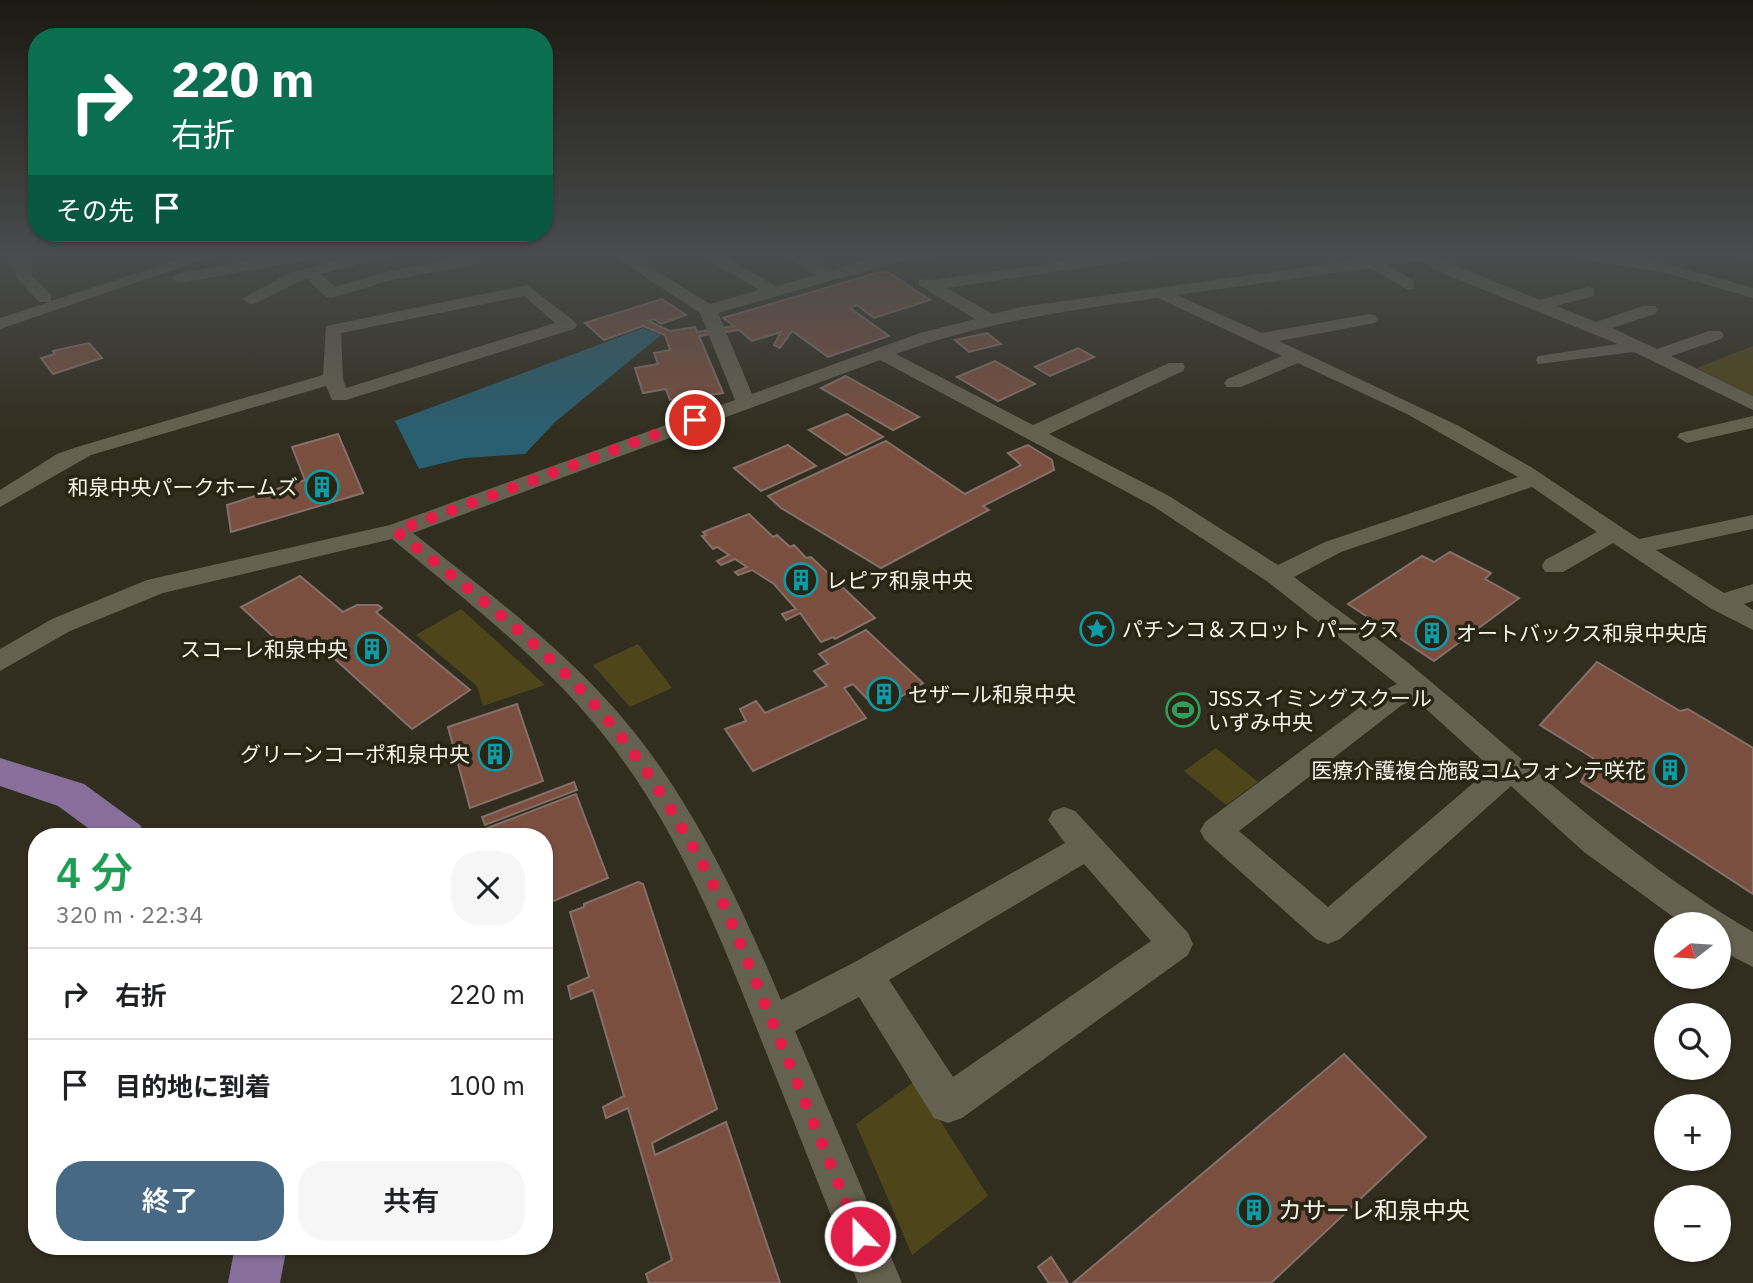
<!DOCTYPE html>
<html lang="ja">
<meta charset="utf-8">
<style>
:root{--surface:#fff;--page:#f6f6f6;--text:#202124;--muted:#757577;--line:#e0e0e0;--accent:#476983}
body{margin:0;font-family:"IBM Plex Sans","Noto Sans JP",sans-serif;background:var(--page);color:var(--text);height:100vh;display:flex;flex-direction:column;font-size:26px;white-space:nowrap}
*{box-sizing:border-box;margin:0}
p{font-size:23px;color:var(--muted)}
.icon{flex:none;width:38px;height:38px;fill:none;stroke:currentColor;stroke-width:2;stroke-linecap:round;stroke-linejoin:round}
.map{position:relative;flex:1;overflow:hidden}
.details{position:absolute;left:28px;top:828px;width:525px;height:427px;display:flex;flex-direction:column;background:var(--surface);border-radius:28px;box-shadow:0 2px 5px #0004}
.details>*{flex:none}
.hud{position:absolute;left:28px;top:28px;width:525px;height:214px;border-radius:28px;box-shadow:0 2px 5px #0004;background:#0b6e4f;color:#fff;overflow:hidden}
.needle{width:46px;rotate:253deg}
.buttons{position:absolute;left:1654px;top:912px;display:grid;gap:14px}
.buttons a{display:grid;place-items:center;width:77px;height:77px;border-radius:50%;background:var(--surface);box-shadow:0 2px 5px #0004;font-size:35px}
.pin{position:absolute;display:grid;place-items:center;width:60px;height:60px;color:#fff;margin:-30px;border:4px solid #fff;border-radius:50%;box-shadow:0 2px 7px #0007}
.me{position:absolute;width:77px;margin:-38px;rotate:338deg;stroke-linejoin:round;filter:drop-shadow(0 0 5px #0008)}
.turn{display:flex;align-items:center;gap:24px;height:147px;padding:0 28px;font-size:32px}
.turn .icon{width:91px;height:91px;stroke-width:2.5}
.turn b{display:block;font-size:49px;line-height:60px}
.then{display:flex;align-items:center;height:66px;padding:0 28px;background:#0003;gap:14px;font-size:26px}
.round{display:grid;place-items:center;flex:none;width:74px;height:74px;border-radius:28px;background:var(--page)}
.headline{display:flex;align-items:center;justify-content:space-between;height:119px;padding:0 28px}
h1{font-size:42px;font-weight:600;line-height:52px;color:#1e9e55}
.action{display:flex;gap:14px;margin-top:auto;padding:14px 28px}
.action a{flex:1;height:80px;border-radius:28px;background:var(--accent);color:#fff;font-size:28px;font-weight:600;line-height:80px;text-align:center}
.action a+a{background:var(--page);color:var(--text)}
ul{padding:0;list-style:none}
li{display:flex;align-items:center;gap:21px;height:91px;padding:0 28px;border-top:2px solid var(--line)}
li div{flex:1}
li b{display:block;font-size:26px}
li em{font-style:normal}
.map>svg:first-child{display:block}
.green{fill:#4f451a}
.water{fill:#295f70}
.building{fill:#7a4f40;stroke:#847069;stroke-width:2}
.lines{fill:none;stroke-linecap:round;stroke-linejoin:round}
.minor{fill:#656150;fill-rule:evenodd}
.major{fill:#886f9b;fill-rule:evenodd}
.route{stroke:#e11d48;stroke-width:12;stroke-dasharray:0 21.6}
.labels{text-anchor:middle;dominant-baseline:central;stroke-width:7;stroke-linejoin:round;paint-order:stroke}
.poi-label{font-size:21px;fill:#f7f5eb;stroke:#282515;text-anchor:start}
.near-poi-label{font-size:24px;fill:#f7f5eb;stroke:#282515;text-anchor:start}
</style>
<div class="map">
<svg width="1753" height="1283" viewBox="0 0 1753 1283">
<rect width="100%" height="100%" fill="#322e1f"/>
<g class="green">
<path d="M1753 346V396L1697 368Z"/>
<path d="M461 609 545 685 483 706 477 686 416 635Z"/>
<path d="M638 644 672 688 630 707 593 665Z"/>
<path d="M1216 748 1258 782 1226 805 1184 771Z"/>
<path d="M915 1081 988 1196 912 1255 856 1124Z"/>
</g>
<path class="water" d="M643 328 661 335 555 422 525 454 464 458 419 469 395 421Z"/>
<g class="building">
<path d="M880 272H888L930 300 874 318 857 305 850 308 889 336 828 357 792 331 780 348 774 345 781 332 752 341 739 330 699 336 723 393 710 395 711 397 670 400 666 389 643 393 635 368 658 364 654 353 670 350 665 335 643 326 604 340 585 323 662 299 686 315 661 324 654 319 648 321 670 331 695 327 697 332 734 326 723 318Z"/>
<path d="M987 333 1001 344 969 352 955 340Z"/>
<path d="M89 343 102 358 53 374 41 358 55 354 53 351Z"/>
<path d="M1078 348 1094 357 1050 376 1035 367Z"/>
<path d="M995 361 1035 384 998 401 957 377Z"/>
<path d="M846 376 919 417 893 430 821 388Z"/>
<path d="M847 414 883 437 846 455 809 430Z"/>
<path d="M338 434 363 493 231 532 227 505 305 480 292 447Z"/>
<path d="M886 441 965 494 1021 465 1008 453 1028 445 1052 460 1054 470 983 506 989 510 881 568 781 508 768 496Z"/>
<path d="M788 445 816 466 761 491 734 468Z"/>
<path d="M749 514 773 537 777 535 790 547 794 545 806 558 811 557 875 618 835 639 833 637 821 642 800 613 786 620 782 614 796 609 774 584 752 570 738 575 735 572 747 567 735 559 721 565 717 561 729 555 717 547 713 549 702 536 706 535 703 532Z"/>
<path d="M1450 552 1491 573 1485 579 1519 598 1434 661 1348 604 1422 556 1434 562Z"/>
<path d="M300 576 343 612 357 605H378L382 608 376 612 470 690 412 729 316 642 293 655 241 607Z"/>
<path d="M866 630 923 683 884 707 879 702 873 705 853 684 844 688 866 718 753 771 725 729 746 721 740 709 756 701 765 713 827 686 814 671 828 664 819 654Z"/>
<path d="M1597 662 1680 711 1688 709 1753 748V894L1581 782 1593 758 1540 725Z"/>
<path d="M517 704 543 781 470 808 448 727Z"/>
<path d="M574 782 577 790 485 825 482 817Z"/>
<path d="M576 794 608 878 544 905V836H467Z"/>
<path d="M638 882 643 884 717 1109 652 1143 655 1155 726 1122 780 1283H649L646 1274 672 1260 628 1108 606 1118 603 1107 624 1096 593 990 571 999 568 986 589 977 570 912 584 907V904Z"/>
<path d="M1344 1054 1426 1137 1271 1283H1073Z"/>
<path d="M1051 1257 1068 1283H1049L1038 1267Z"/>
</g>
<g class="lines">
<g class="minor">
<path d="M15 253H31L32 276 51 294V301L199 253H222L0 329V318L50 302H39L16 277Z"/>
<path d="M294 253H327L319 258 179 283 171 278 179 273Z"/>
<path d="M367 253H393L391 256 321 274 335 287 385 272 476 255 484 260 482 263 388 281 332 298 326 297 306 278 256 303 250 304 242 299 289 273Z"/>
<path d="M609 253H627L710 304 759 290 698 253H717L776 286 815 275 782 253H801L831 270 888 254 938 253 936 256 889 264 718 313 752 394 920 333 975 319 919 285V279L933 280 1119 253H1158L1150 258 946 288 993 314 1021 307 1407 253H1447L1437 258 1540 300 1588 287 1594 288V296L1556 306 1596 322 1643 306H1655L1658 310 1655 314 1612 328 1657 349 1709 331H1721L1724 335 1721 339 1671 356 1753 396V410L1634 352 1538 364 1536 360 1538 356 1618 344 1442 273 1419 261 1388 265 1414 281V289L1408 290 1370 268 1177 295 1262 333 1369 314 1375 315 1378 319 1375 323 1279 341 1459 426 1531 467 1639 539 1753 515V529L1656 550 1724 593 1753 584V601L1744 604 1753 610V630L1710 608 1613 543 1563 572H1545L1542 566 1545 560 1597 532 1532 487 1341 552 1294 577C1340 612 1387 644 1430 681 1535 769 1635 863 1753 932V967L1718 949V924H1683L1584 852 1511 786 1340 939 1328 944 1316 939 1205 840 1200 831 1205 822 1382 691 1397 684 1268 582 1153 506 880 360 413 533C478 585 545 634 602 695 684 782 735 891 781 1000L853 963 1065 843 1048 820 1053 811 1064 807 1075 811 1188 933 1193 944 1188 955 962 1118 948 1123 934 1118 859 997 795 1031 902 1283H858C825 1201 793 1119 760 1037 718 930 675 823 602 733 542 658 465 600 392 539L163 593 70 631 0 671V649L52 619 147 580 390 525 735 400 700 313ZM1158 298 1282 356 1227 379 1224 383 1227 387H1241L1298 363 1407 414 1518 477 1325 542 1278 565 1169 496 1049 434 1183 371 1185 367 1183 363H1169L1033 425 896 354C981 323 1068 310 1158 298ZM1415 699 1491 768 1328 907 1239 831 1402 705ZM1084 864 1151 941 953 1077 889 980Z"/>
<path d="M1568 253C1631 250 1693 271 1753 288V298L1670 274 1576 258Z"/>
<path d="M1734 253H1753V261L1736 256Z"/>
<path d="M527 285 574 321 577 325 574 329 346 400H332L326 386 91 455 0 507V490L57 454 77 447 323 375 326 326ZM524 296 555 323 346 388 343 378 341 333Z"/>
<path d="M1753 416V428L1687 443 1677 437 1680 433Z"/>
</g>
<g class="major">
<path d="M0 758 84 784 140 825 146 836H99L58 806 0 786Z"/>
<path d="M235 1246H287L280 1283H228Z"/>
</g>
</g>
<linearGradient id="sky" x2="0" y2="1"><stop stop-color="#1c1911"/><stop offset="0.59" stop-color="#494c4d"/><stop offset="1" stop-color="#494c4d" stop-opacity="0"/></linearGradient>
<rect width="1753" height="432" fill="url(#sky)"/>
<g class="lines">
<path class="route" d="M695 420 396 531C464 586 535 638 593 703 648 764 689 837 726 909L860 1236"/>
</g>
<defs>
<symbol id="building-ring" viewBox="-11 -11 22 22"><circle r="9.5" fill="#282515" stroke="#0f9aa8" stroke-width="1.5"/><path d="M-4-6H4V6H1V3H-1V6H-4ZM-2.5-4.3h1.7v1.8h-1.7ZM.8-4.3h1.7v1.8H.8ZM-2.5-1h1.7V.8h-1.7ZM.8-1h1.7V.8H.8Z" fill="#0f9aa8"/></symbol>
<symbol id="sight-ring" viewBox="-11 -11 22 22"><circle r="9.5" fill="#282515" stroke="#0f9aa8" stroke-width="1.5"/><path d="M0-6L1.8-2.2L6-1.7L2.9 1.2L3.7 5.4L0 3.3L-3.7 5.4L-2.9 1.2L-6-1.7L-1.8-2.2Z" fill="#0f9aa8"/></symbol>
<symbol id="stadium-ring" viewBox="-11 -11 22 22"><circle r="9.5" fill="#282515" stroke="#2e9e5b" stroke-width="1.5"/><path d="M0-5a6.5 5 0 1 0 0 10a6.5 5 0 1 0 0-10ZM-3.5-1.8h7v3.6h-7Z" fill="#2e9e5b"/></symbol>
</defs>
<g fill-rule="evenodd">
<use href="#building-ring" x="303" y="468" width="38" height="38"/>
<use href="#building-ring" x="782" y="561" width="38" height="38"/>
<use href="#sight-ring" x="1078" y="610" width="38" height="38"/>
<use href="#building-ring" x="1413" y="614" width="38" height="38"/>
<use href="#building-ring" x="353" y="630" width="38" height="38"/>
<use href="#building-ring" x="865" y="675" width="38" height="38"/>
<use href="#stadium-ring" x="1164" y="691" width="38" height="38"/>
<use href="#building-ring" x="476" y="735" width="38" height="38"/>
<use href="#building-ring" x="1651" y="751" width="38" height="38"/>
<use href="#building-ring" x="1235" y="1191" width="38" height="38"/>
</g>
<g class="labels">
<g class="poi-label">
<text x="298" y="487" text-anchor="end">和泉中央パークホームズ</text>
<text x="826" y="580">レピア和泉中央</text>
<text x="1122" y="629">パチンコ＆スロット パークス</text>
<text x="1456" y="633">オートバックス和泉中央店</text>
<text x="348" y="649" text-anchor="end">スコーレ和泉中央</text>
<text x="908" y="694">セザール和泉中央</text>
<text x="1208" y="698">JSSスイミングスクール<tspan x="1208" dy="24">いずみ中央</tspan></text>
<text x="470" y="754" text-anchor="end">グリーンコーポ和泉中央</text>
<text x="1646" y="770" text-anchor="end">医療介護複合施設コムフォンテ咲花</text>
</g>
<g class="near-poi-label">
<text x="1278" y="1210">カサーレ和泉中央</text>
</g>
</g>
</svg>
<div class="buttons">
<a><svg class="needle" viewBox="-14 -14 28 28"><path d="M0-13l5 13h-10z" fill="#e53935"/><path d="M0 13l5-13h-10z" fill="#757577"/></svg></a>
<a><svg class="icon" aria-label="search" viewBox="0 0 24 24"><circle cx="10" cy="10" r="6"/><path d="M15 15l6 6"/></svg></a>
<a>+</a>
<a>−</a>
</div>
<div class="pin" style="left:695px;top:420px;background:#d93025"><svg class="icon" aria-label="arrive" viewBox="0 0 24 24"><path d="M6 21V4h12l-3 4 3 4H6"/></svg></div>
<svg class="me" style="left:860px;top:1236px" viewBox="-20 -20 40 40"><circle r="17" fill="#e11d48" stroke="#fff" stroke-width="3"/><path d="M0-11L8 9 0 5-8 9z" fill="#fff"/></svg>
<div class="hud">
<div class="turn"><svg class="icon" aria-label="right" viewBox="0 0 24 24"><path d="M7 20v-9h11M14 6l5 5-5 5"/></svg><div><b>220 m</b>右折</div></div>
<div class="then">その先<svg class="icon" aria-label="arrive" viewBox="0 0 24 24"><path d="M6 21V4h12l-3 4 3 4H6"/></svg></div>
</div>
<section class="details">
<div class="headline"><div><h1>4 分</h1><p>320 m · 22:34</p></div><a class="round"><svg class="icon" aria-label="close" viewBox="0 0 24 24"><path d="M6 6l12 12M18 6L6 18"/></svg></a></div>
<ul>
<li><svg class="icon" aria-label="right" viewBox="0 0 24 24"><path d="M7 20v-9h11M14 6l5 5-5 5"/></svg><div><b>右折</b></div><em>220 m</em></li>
<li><svg class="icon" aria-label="arrive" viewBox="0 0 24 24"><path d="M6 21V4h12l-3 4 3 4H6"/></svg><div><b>目的地に到着</b></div><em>100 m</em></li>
</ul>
<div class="action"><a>終了</a><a>共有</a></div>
</section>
</div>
